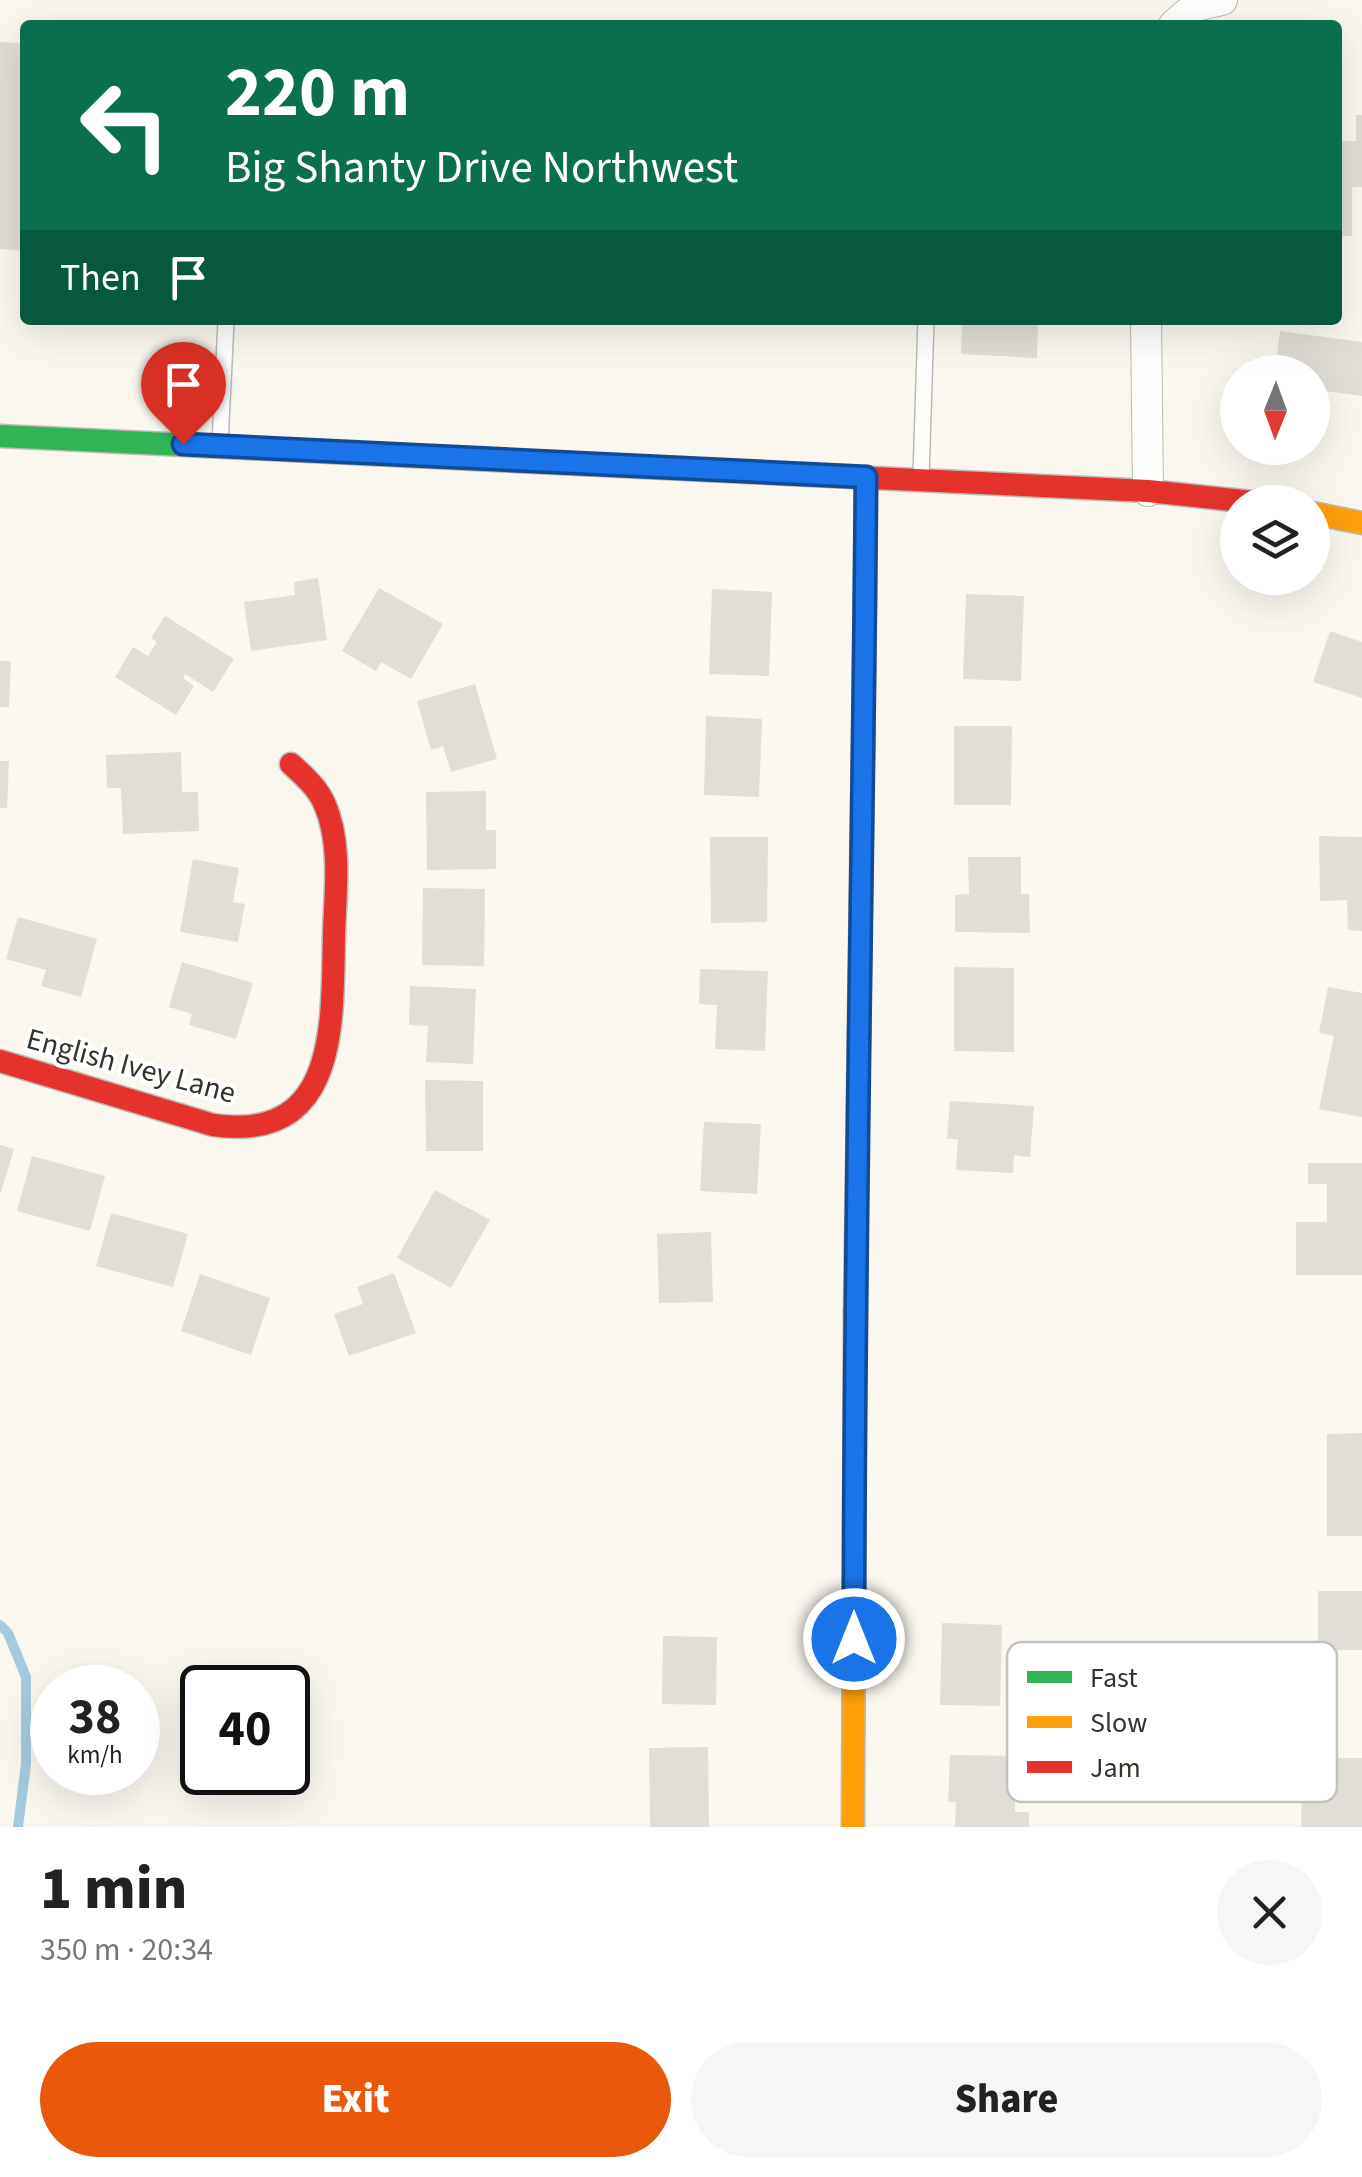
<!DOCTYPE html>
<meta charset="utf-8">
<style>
:root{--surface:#fff;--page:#f6f6f6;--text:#222;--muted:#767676;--accent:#ea580c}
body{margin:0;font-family:"Source Sans 3",sans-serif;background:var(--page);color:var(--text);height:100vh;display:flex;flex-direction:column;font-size:38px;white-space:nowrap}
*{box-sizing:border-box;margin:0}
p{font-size:32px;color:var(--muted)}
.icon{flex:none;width:55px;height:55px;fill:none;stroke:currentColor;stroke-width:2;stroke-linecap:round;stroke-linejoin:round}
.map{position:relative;height:1827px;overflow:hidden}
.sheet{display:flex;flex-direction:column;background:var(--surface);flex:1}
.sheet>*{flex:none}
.hud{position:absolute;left:20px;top:20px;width:1322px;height:305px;border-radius:10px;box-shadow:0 10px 40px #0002;background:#0b6e4f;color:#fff;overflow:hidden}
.needle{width:65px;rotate:181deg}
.tools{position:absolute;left:1220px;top:355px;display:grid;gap:20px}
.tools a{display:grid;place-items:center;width:110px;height:110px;border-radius:50%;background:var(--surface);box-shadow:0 10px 40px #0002;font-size:50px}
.speed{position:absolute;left:30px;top:1665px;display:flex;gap:20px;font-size:50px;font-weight:700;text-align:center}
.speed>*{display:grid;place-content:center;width:130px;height:130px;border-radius:50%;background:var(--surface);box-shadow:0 10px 40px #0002;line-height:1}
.speed small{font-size:25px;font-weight:400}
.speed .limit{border:5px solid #111;border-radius:15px;background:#fff;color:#111}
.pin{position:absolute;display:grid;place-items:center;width:85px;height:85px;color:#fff;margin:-102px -42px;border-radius:50% 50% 50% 0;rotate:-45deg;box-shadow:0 0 10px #0007}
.pin .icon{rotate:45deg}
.me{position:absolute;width:110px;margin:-55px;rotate:0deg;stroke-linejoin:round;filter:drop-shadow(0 0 8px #0008)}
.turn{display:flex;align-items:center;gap:35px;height:210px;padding:0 40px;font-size:45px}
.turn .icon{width:130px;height:130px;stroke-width:2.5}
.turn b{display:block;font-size:70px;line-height:85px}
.then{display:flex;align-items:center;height:95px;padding:0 40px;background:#0003;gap:20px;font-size:38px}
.round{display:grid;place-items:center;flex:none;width:105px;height:105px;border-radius:52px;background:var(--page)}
.headline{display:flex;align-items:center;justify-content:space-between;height:170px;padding:0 40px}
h1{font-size:60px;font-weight:800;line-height:75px}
.button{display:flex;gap:20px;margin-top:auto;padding:20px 40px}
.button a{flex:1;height:115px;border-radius:60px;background:var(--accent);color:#fff;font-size:40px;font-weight:800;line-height:115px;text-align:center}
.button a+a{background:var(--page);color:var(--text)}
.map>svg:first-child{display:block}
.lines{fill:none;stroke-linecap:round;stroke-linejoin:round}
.stream{stroke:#a5cae0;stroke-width:10}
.building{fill:#e1ded7}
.lane-casing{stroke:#bdbab3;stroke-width:18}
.street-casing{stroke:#bdbab3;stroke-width:32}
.fast-casing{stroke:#bdbab3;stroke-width:25}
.slow-casing{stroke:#bdbab3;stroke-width:25}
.jam-casing{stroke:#bdbab3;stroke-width:25}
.lane{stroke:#fefefd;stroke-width:15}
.street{stroke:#fefefd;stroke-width:30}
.fast{stroke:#30b455;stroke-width:22}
.slow{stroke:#ff9f0a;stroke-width:22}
.jam{stroke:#e5322d;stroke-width:22}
.route-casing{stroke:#114b97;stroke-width:25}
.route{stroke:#1a73e8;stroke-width:18}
.labels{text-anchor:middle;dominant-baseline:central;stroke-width:8;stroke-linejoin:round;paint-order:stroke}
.street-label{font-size:30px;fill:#35322b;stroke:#fff}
.key{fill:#fff;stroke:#c2c2bf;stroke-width:2.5}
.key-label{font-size:28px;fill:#35322b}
</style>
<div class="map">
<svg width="1362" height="1827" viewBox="0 0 1362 1827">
<rect width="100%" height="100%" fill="#faf7ef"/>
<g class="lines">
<path class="stream" d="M0 1625 8 1633 26 1677V1764L18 1827"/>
</g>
<g class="building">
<path d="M0 42 25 43V251L0 249Z"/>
<path d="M1356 115H1362V187H1352V236H1338V141H1356Z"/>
<path d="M962 320H1038L1037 358 961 354Z"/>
<path d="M1280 331 1362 342V396L1312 389V372H1275Z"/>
<path d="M318 578 327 640 251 651 244 602 295 595 294 582Z"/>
<path d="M379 588 443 624 411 679 381 662 376 671 342 651Z"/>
<path d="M712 589 772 592 769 676 709 674Z"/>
<path d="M966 594 1024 596 1021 681 963 679Z"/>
<path d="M165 616 234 659 213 692 185 674 183 678 194 686 176 715 115 677 133 647 148 656 157 642 151 638Z"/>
<path d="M1330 631 1362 642V698L1313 682Z"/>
<path d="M0 661H11L9 707H0Z"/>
<path d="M475 684 497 759 451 772 443 746 431 750 417 701Z"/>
<path d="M706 716 762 719 759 797 704 795Z"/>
<path d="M954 726H1012L1011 805H954Z"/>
<path d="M181 752 182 792H198L199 831 123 834 121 788H107L106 755Z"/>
<path d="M0 761H9L7 808H0Z"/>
<path d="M486 791V830H496V869L427 870 426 792Z"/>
<path d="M1319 836 1362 837V931L1348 930 1347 900 1320 901Z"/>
<path d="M710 837H768L767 922 711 923Z"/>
<path d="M968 857H1021V894H1029L1030 933 955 932V895L969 894Z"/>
<path d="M193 859 239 868 233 902 245 904 238 942 180 932Z"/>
<path d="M423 888 485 889 484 966 422 965Z"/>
<path d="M18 917 97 939 81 997 41 986 46 970 6 959Z"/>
<path d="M182 962 253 983 236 1039 189 1025 192 1014 169 1007Z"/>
<path d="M954 967 1014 968V1052L954 1051Z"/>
<path d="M700 969 768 971 765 1051 715 1049 717 1005 699 1004Z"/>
<path d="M410 986 476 989 473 1064 426 1062 428 1026 409 1025Z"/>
<path d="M1328 987 1362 993V1117L1319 1109 1334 1036 1319 1033Z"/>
<path d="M425 1080 483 1081V1151H426Z"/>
<path d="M950 1101 1034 1106 1030 1157 1014 1155 1013 1173 956 1170 958 1139H947Z"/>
<path d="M704 1122 761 1124 757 1194 700 1191Z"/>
<path d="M0 1145 14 1149 1 1192H0Z"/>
<path d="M32 1156 105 1176 90 1231 17 1211Z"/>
<path d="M1308 1163H1362V1275H1296V1222H1327V1184H1308Z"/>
<path d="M435 1190 490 1220 451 1288 397 1258Z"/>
<path d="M111 1213 188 1234 173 1287 96 1266Z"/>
<path d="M711 1232 713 1302 659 1303 657 1234Z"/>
<path d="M394 1273 416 1333 349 1356 334 1314 363 1304 357 1287Z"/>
<path d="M200 1274 270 1298 251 1355 181 1331Z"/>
<path d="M1362 1433V1536H1327V1434Z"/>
<rect x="1318" y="1591" width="44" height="59"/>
<path d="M942 1623 1002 1625 1000 1706 940 1705Z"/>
<path d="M663 1636 717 1637 716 1705 662 1704Z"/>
<path d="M708 1747 709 1827H650L649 1748Z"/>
<path d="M950 1755 1016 1756 1015 1812H1029V1827H955L956 1802H948Z"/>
<path d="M1337 1758H1362V1827H1301L1302 1791H1336Z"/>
</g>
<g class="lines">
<defs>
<g id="lane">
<path d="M220 443 226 322"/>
<path d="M921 476 926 320"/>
</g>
<g id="street">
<path d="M1174 25 1196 6 1222 0"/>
<path d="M1146 320 1148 491"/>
</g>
<g id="fast">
<path d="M0 436 517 461"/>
<path d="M855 1311 865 606"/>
</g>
<g id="slow">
<path d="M1312 513 1362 523"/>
<path d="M865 606 866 477"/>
<path d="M853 1827 855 1311"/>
</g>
<g id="jam">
<path d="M517 461 1148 491 1252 502"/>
<path d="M0 1061 213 1125C339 1143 332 1023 334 935 335 894 342 844 325 805 318 788 304 776 291 764"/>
</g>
</defs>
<use href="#lane" class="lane-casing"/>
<use href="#street" class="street-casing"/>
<use href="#fast" class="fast-casing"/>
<use href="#slow" class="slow-casing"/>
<use href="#jam" class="jam-casing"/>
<use href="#lane" class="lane"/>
<use href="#street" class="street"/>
<use href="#fast" class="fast"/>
<use href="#slow" class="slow"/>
<use href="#jam" class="jam"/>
</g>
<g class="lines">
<defs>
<path id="route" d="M183 444 866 477C863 864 854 1251 854 1639"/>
</defs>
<use href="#route" class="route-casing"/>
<use href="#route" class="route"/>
</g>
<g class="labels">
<g class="street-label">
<text transform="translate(131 1066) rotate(15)">English Ivey Lane</text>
</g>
</g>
<rect x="1007" y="1642" width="330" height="160" rx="15" class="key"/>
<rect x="1027" y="1671" width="45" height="12" fill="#30b455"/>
<rect x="1027" y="1716" width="45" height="12" fill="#ff9f0a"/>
<rect x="1027" y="1761" width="45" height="12" fill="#e5322d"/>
<g class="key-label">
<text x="1090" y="1687">Fast</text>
<text x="1090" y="1732">Slow</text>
<text x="1090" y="1777">Jam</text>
</g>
</svg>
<div class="tools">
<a><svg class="needle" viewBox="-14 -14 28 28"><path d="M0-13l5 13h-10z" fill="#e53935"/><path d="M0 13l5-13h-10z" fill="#767676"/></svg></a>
<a><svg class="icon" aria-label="layers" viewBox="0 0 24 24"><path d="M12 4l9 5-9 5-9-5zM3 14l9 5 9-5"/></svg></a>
</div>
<div class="speed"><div>38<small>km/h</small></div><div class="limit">40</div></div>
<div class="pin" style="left:183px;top:444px;background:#d93025"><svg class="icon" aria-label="arrive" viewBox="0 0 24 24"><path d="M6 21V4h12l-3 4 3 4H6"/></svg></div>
<svg class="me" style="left:854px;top:1639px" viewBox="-20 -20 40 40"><circle r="17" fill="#1a73e8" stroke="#fff" stroke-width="3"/><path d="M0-11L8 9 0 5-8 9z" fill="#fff"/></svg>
<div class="hud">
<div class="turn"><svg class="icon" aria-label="left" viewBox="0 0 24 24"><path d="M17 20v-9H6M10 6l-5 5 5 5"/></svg><div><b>220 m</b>Big Shanty Drive Northwest</div></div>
<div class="then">Then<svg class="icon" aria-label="arrive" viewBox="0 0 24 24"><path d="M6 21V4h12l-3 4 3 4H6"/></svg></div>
</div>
</div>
<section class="sheet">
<div class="headline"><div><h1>1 min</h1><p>350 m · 20:34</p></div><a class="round"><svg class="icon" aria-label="close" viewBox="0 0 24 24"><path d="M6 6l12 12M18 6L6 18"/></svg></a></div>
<div class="button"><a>Exit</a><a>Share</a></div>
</section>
